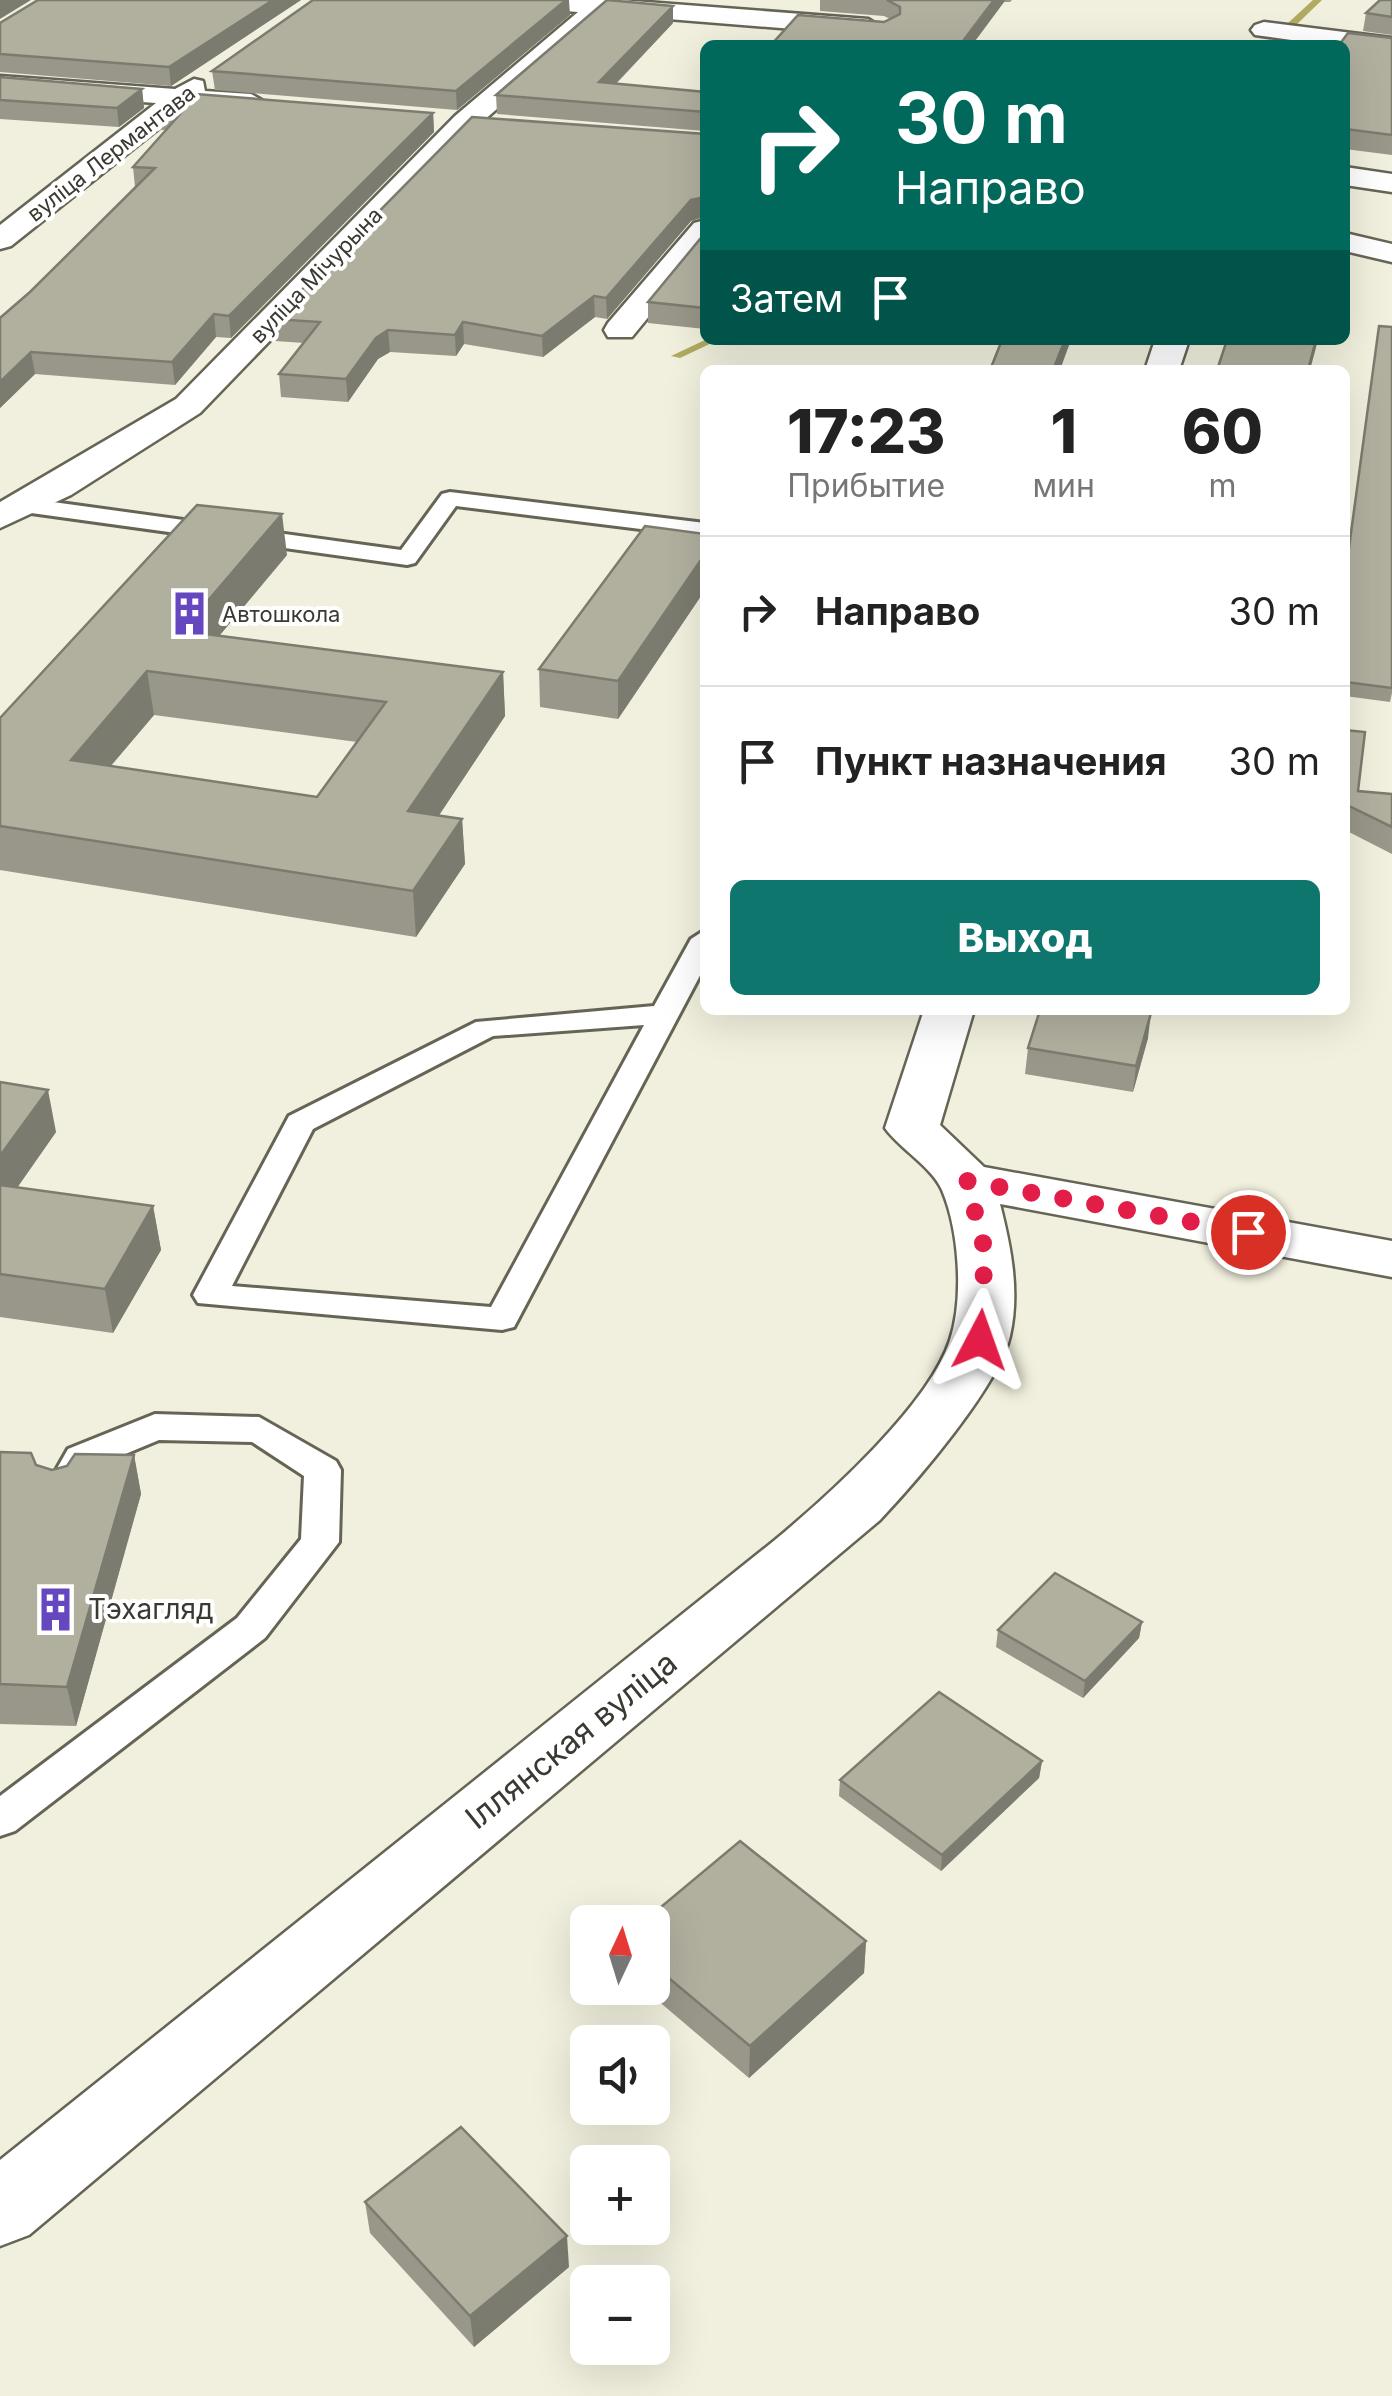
<!DOCTYPE html>
<html lang="ru">
<meta charset="utf-8">
<style>
:root{--surface:#fff;--page:#f2f2f2;--text:#222;--muted:#767676;--line:#e0e0e0;--accent:#0f766e}
body{margin:0;font-family:Inter,sans-serif;background:var(--page);color:var(--text);height:100vh;display:flex;flex-direction:column;font-size:38px;white-space:nowrap}
*{box-sizing:border-box;margin:0}
p{font-size:32px;color:var(--muted)}
.icon{flex:none;width:55px;height:55px;fill:none;stroke:currentColor;stroke-width:2;stroke-linecap:round;stroke-linejoin:round}
.map{position:relative;flex:1;overflow:hidden}
.panel{position:absolute;left:700px;top:365px;width:650px;height:650px;display:flex;flex-direction:column;background:var(--surface);border-radius:15px;box-shadow:0 10px 40px #0002}
.panel>*{flex:none}
.top-card{position:absolute;left:700px;top:40px;width:650px;height:305px;border-radius:15px;box-shadow:0 10px 40px #0002;background:#00695c;color:#fff;overflow:hidden}
.needle{width:65px;rotate:4deg}
.buttons{position:absolute;left:570px;top:1905px;display:grid;gap:20px}
.buttons a{display:grid;place-items:center;width:100px;height:100px;border-radius:15px;background:var(--surface);box-shadow:0 10px 40px #0002;font-size:50px}
.pin{position:absolute;display:grid;place-items:center;width:85px;height:85px;color:#fff;margin:-42px;border:5px solid #fff;border-radius:50%;box-shadow:0 2px 10px #0007}
.me{position:absolute;width:110px;margin:-55px;rotate:4deg;stroke-linejoin:round;filter:drop-shadow(0 0 8px #0008)}
.turn{display:flex;align-items:center;gap:35px;height:210px;padding:0 30px;font-size:45px}
.turn .icon{width:130px;height:130px;stroke-width:2.5}
.turn b{display:block;font-size:70px;line-height:85px}
.then{display:flex;align-items:center;height:95px;padding:0 30px;background:#0003;gap:20px;font-size:38px}
.eta{display:flex;justify-content:space-evenly;align-items:center;height:170px;text-align:center}
.eta b{font-size:60px;font-weight:800;line-height:70px}
.action{display:flex;gap:20px;margin-top:auto;padding:20px 30px}
.action a{flex:1;height:115px;border-radius:15px;background:var(--accent);color:#fff;font-size:40px;font-weight:800;line-height:115px;text-align:center}
ul{padding:0;list-style:none}
li{display:flex;align-items:center;gap:30px;height:150px;padding:0 30px;border-top:2px solid var(--line)}
li div{flex:1}
li b{display:block;font-size:38px}
li em{font-style:normal}
.map>svg:first-child{display:block}
.lines{fill:none;stroke-linecap:round;stroke-linejoin:round}
.stream{fill:#b1aa61;fill-rule:evenodd}
.lane-casing{stroke:#666555;stroke-width:6}
.street-casing{stroke:#666555;stroke-width:5}
.lane{fill:#fff;fill-rule:evenodd}
.street{fill:#fff;fill-rule:evenodd}
.wall{fill:#989789;fill-rule:evenodd}
.shaded-wall{fill:#7c7b6f}
.building{fill:#b1b09f;stroke:#7c7b6f;stroke-width:2.5;fill-rule:evenodd}
.route{stroke:#e11d48;stroke-width:18;stroke-dasharray:0 32.4}
.labels{text-anchor:middle;dominant-baseline:central;stroke-width:8;stroke-linejoin:round;paint-order:stroke}
.far-street-label{font-size:22px;fill:#3a3932;stroke:#fff}
.far-poi-label{font-size:22px;fill:#3a3932;stroke:#fff;text-anchor:start}
.poi-label{font-size:28px;fill:#3a3932;stroke:#fff;text-anchor:start}
.near-street-label{font-size:32px;fill:#3a3932;stroke:#fff}
</style>
<div class="map">
<svg width="1392" height="2396" viewBox="0 0 1392 2396">
<rect width="100%" height="100%" fill="#f1f0de"/>
<g class="lines">
<g class="stream">
<path d="M1313 0H1322L1294 27H1288V23Z"/>
<path d="M1276 37 1283 39 1277 45H1268Z"/>
<path d="M705 340H718L680 358 671 356Z"/>
</g>
<defs>
<g id="lane">
<path d="M450 492 705 523V537L456 506 415 563 407 565 24 512 13 505 24 498 401 550 442 494Z"/>
<path d="M705 930V966L514 1327 502 1330 198 1303 193 1295 289 1116 476 1022 654 1006 691 939ZM644 1025 491 1307 232 1286 313 1129 493 1036Z"/>
<path d="M155 1414 259 1417 336 1461 341 1470 339 1542 265 1638 15 1831 0 1836V1796L237 1618 301 1539 304 1476 252 1442 159 1440 94 1467 78 1495 65 1499 52 1495 47 1486 68 1449Z"/>
</g>
<g id="street">
<path d="M500 0H620L868 19 881 27 868 35 606 14 475 128 200 413 71 495 0 528V502L176 399 455 116 578 12 512 7Z"/>
<path d="M1264 22 1392 38V54L1255 35 1251 30 1255 25Z"/>
<path d="M0 76 175 89 194 79 203 81 205 91 251 94 265 102 251 110 187 106 11 246 0 249V225L156 103 0 92Z"/>
<path d="M1345 167 1392 174V192L1345 185Z"/>
<path d="M705 220V248L632 337H608L604 330 608 323 694 223Z"/>
<path d="M1345 233 1392 244V262L1345 251Z"/>
<path d="M1155 340H1189L1179 370H1145Z"/>
<path d="M924 1010H974L940 1125 984 1167 1392 1241V1277L1000 1204C1011 1247 1020 1292 1010 1336 999 1386 916 1482 880 1520L29 2235 0 2246V2160L775 1540C828 1496 929 1405 950 1340 964 1298 959 1230 942 1190 932 1167 900 1149 885 1128Z"/>
</g>
</defs>
<use href="#lane" class="lane-casing"/>
<use href="#street" class="street-casing"/>
<use href="#lane" class="lane"/>
<use href="#street" class="street"/>
</g>
<g class="wall">
<path d="M301 0 171 86 0 72V23Z"/>
<path d="M820 0H1012L1010 2H1004L972 45H771L884 22 890 19 884 16 820 11Z"/>
<path d="M1392 0V35L1363 31 1366 13Z"/>
<path d="M570 15 457 110 215 90 212 71Z"/>
<path d="M673 23 616 84 705 92V131L497 114 496 95Z"/>
<path d="M1392 38V155L1345 149V45Z"/>
<path d="M0 77 142 89 144 108 119 127 0 119Z"/>
<path d="M160 111 433 113 434 132 231 338 216 337 175 385 35 374 0 408V318L30 292 135 187 133 167 166 130H162Z"/>
<path d="M705 134V217L691 221 607 319 595 317 543 357 464 344 456 356 390 352 378 359 348 402 281 397 279 374 304 343 275 341 273 319Z"/>
<path d="M705 233V329L648 323V302Z"/>
<path d="M1392 327V693L1390 702 1345 696V574Z"/>
<path d="M705 534V590L618 719 540 707 539 669Z"/>
<path d="M287 555 220 635 503 672 505 716 439 815 462 819 465 864 416 937 0 870V718ZM154 715 357 742 317 797 111 766Z"/>
<path d="M1345 730 1358 791 1392 794V854L1345 830Z"/>
<path d="M1148 1038 1133 1092 1025 1074 1028 1048Z"/>
<path d="M0 1082 56 1132 17 1188 153 1206 161 1250 113 1333 0 1317Z"/>
<path d="M0 1452 52 1470 134 1455 141 1494 76 1726 0 1724Z"/>
<path d="M1142 1622 1139 1638 1083 1698 996 1647 998 1630Z"/>
<path d="M1042 1761 1039 1778 941 1871 839 1796 840 1780Z"/>
<path d="M652 1922 866 1941 864 1973 749 2078 643 1988H652Z"/>
<path d="M365 2202 569 2267 474 2347 370 2233Z"/>
</g>
<g class="shaded-wall">
<path d="M0 0H31L0 19Z"/>
<path d="M273 0H301L171 86 169 67Z"/>
<path d="M566 0H569L570 15 457 110 456 91Z"/>
<path d="M994 0H1005L1004 2 972 45H960Z"/>
<path d="M673 6V23L599 101V82Z"/>
<path d="M142 89 144 108 119 127 117 108Z"/>
<path d="M433 113 434 132 231 338 229 316Z"/>
<path d="M704 196V216L691 221 607 319 606 298 691 200Z"/>
<path d="M594 296 595 317 543 357 542 336Z"/>
<path d="M214 314 216 337 175 385 172 362Z"/>
<path d="M463 322 464 344 456 356 455 335Z"/>
<path d="M388 330 390 352 378 359 348 402 346 379 376 338Z"/>
<path d="M1065 340H1071L1060 370H1053Z"/>
<path d="M1316 340H1318L1310 370H1308Z"/>
<path d="M31 352 35 374 0 408V382Z"/>
<path d="M282 514 287 555 188 673 182 631Z"/>
<path d="M705 554V590L618 719V681Z"/>
<path d="M147 671 154 715 78 804 71 760Z"/>
<path d="M503 672 505 716 412 856 408 811Z"/>
<path d="M462 819 465 864 416 937 413 891Z"/>
<path d="M1151 1013 1148 1038 1133 1092 1136 1066Z"/>
<path d="M48 1090 56 1132 0 1212V1156Z"/>
<path d="M153 1206 161 1250 113 1333 105 1289Z"/>
<path d="M134 1455 141 1494 76 1726 67 1687Z"/>
<path d="M1142 1622 1139 1638 1083 1698 1085 1681Z"/>
<path d="M1042 1761 1039 1778 941 1871 942 1855Z"/>
<path d="M866 1941 864 1973 749 2078 750 2046Z"/>
<path d="M567 2236 569 2267 474 2347 470 2316Z"/>
</g>
<g class="building">
<path d="M38 0H273L169 67 0 54V23Z"/>
<path d="M313 0H566L456 91 212 71Z"/>
<path d="M607 0 673 6 599 82 705 92V112L496 95Z"/>
<path d="M887 0H994L960 45H771L798 15 884 22 900 14V7Z"/>
<path d="M1380 0H1392V17L1366 13Z"/>
<path d="M1348 33 1392 38V135L1345 129V45H1339Z"/>
<path d="M0 77 142 89 117 108 0 100Z"/>
<path d="M183 93 433 113 229 316 214 314 172 362 31 352 0 382V318L30 292 155 168 133 167 182 112 160 111Z"/>
<path d="M472 117 705 134V197L691 200 606 298 594 296 542 336 463 322 455 335 388 330 376 338 346 379 279 374 320 322 273 319Z"/>
<path d="M705 233V308L648 302Z"/>
<path d="M1379 326 1392 327V688L1345 682V577Z"/>
<path d="M1002 340H1065L1053 370H990Z"/>
<path d="M1227 340H1316L1308 370H1217Z"/>
<path d="M197 505 282 514 182 631 503 672 408 811 462 819 413 891 0 826V718ZM147 671 386 702 317 797 71 760Z"/>
<path d="M645 526 705 534V554L618 681 539 669Z"/>
<path d="M1345 730 1365 732 1358 791 1392 794V827L1345 804Z"/>
<path d="M1040 1010H1135L1151 1013 1136 1066 1028 1048Z"/>
<path d="M0 1082 48 1090 0 1156Z"/>
<path d="M0 1185 153 1206 105 1289 0 1274Z"/>
<path d="M0 1452 31 1453 36 1465 52 1470 67 1466 75 1454 134 1455 67 1687 0 1684Z"/>
<path d="M1055 1573 1142 1622 1085 1681 998 1630Z"/>
<path d="M939 1692 1042 1761 942 1855 840 1780Z"/>
<path d="M740 1841 866 1941 750 2046 652 1964V1922H643Z"/>
<path d="M461 2127 567 2236 470 2316 365 2202Z"/>
</g>
<g class="lines">
<path class="route" d="M980 1340 985 1251 967 1181 1248 1232"/>
</g>
<defs>
<symbol id="building-bare" viewBox="-9 -9 18 18"><path d="M-4-6H4V6H1V3H-1V6H-4ZM-2.5-4.3h1.7v1.8h-1.7ZM.8-4.3h1.7v1.8H.8ZM-2.5-1h1.7V.8h-1.7ZM.8-1h1.7V.8H.8Z" fill="#6547c0" stroke="#fff" stroke-width="2.5" paint-order="stroke"/></symbol>
</defs>
<g fill-rule="evenodd">
<use href="#building-bare" x="158" y="582" width="63" height="63"/>
<use href="#building-bare" x="24" y="1578" width="63" height="63"/>
</g>
<g class="labels">
<g class="far-street-label">
<text transform="translate(111 153) rotate(-38)">вуліца Лермантава</text>
<text transform="translate(316 275) rotate(-46)">вуліца Мічурына</text>
</g>
<g class="far-poi-label">
<text x="222" y="614">Автошкола</text>
</g>
<g class="poi-label">
<text x="88" y="1609">Тэхагляд</text>
</g>
<g class="near-street-label">
<text transform="translate(571 1740) rotate(-39)">Іллянская вуліца</text>
</g>
</g>
</svg>
<div class="buttons">
<a><svg class="needle" viewBox="-14 -14 28 28"><path d="M0-13l5 13h-10z" fill="#e53935"/><path d="M0 13l5-13h-10z" fill="#767676"/></svg></a>
<a><svg class="icon" aria-label="sound" viewBox="0 0 24 24"><path d="M4 9h4l5-4v14l-5-4H4zM17 9q2 3 0 6"/></svg></a>
<a>+</a>
<a>−</a>
</div>
<div class="pin" style="left:1248px;top:1232px;background:#d93025"><svg class="icon" aria-label="arrive" viewBox="0 0 24 24"><path d="M6 21V4h12l-3 4 3 4H6"/></svg></div>
<svg class="me" style="left:980px;top:1340px" viewBox="-20 -20 40 40"><path d="M0-17L14 15 0 8-14 15z" fill="#e11d48" stroke="#fff" stroke-width="4"/></svg>
<div class="top-card">
<div class="turn"><svg class="icon" aria-label="right" viewBox="0 0 24 24"><path d="M7 20v-9h11M14 6l5 5-5 5"/></svg><div><b>30 m</b>Направо</div></div>
<div class="then">Затем<svg class="icon" aria-label="arrive" viewBox="0 0 24 24"><path d="M6 21V4h12l-3 4 3 4H6"/></svg></div>
</div>
<section class="panel">
<div class="eta">
<div><b>17:23</b><p>Прибытие</p></div>
<div><b>1</b><p>мин</p></div>
<div><b>60</b><p>m</p></div>
</div>
<ul>
<li><svg class="icon" aria-label="right" viewBox="0 0 24 24"><path d="M7 20v-9h11M14 6l5 5-5 5"/></svg><div><b>Направо</b></div><em>30 m</em></li>
<li><svg class="icon" aria-label="arrive" viewBox="0 0 24 24"><path d="M6 21V4h12l-3 4 3 4H6"/></svg><div><b>Пункт назначения</b></div><em>30 m</em></li>
</ul>
<div class="action"><a>Выход</a></div>
</section>
</div>
